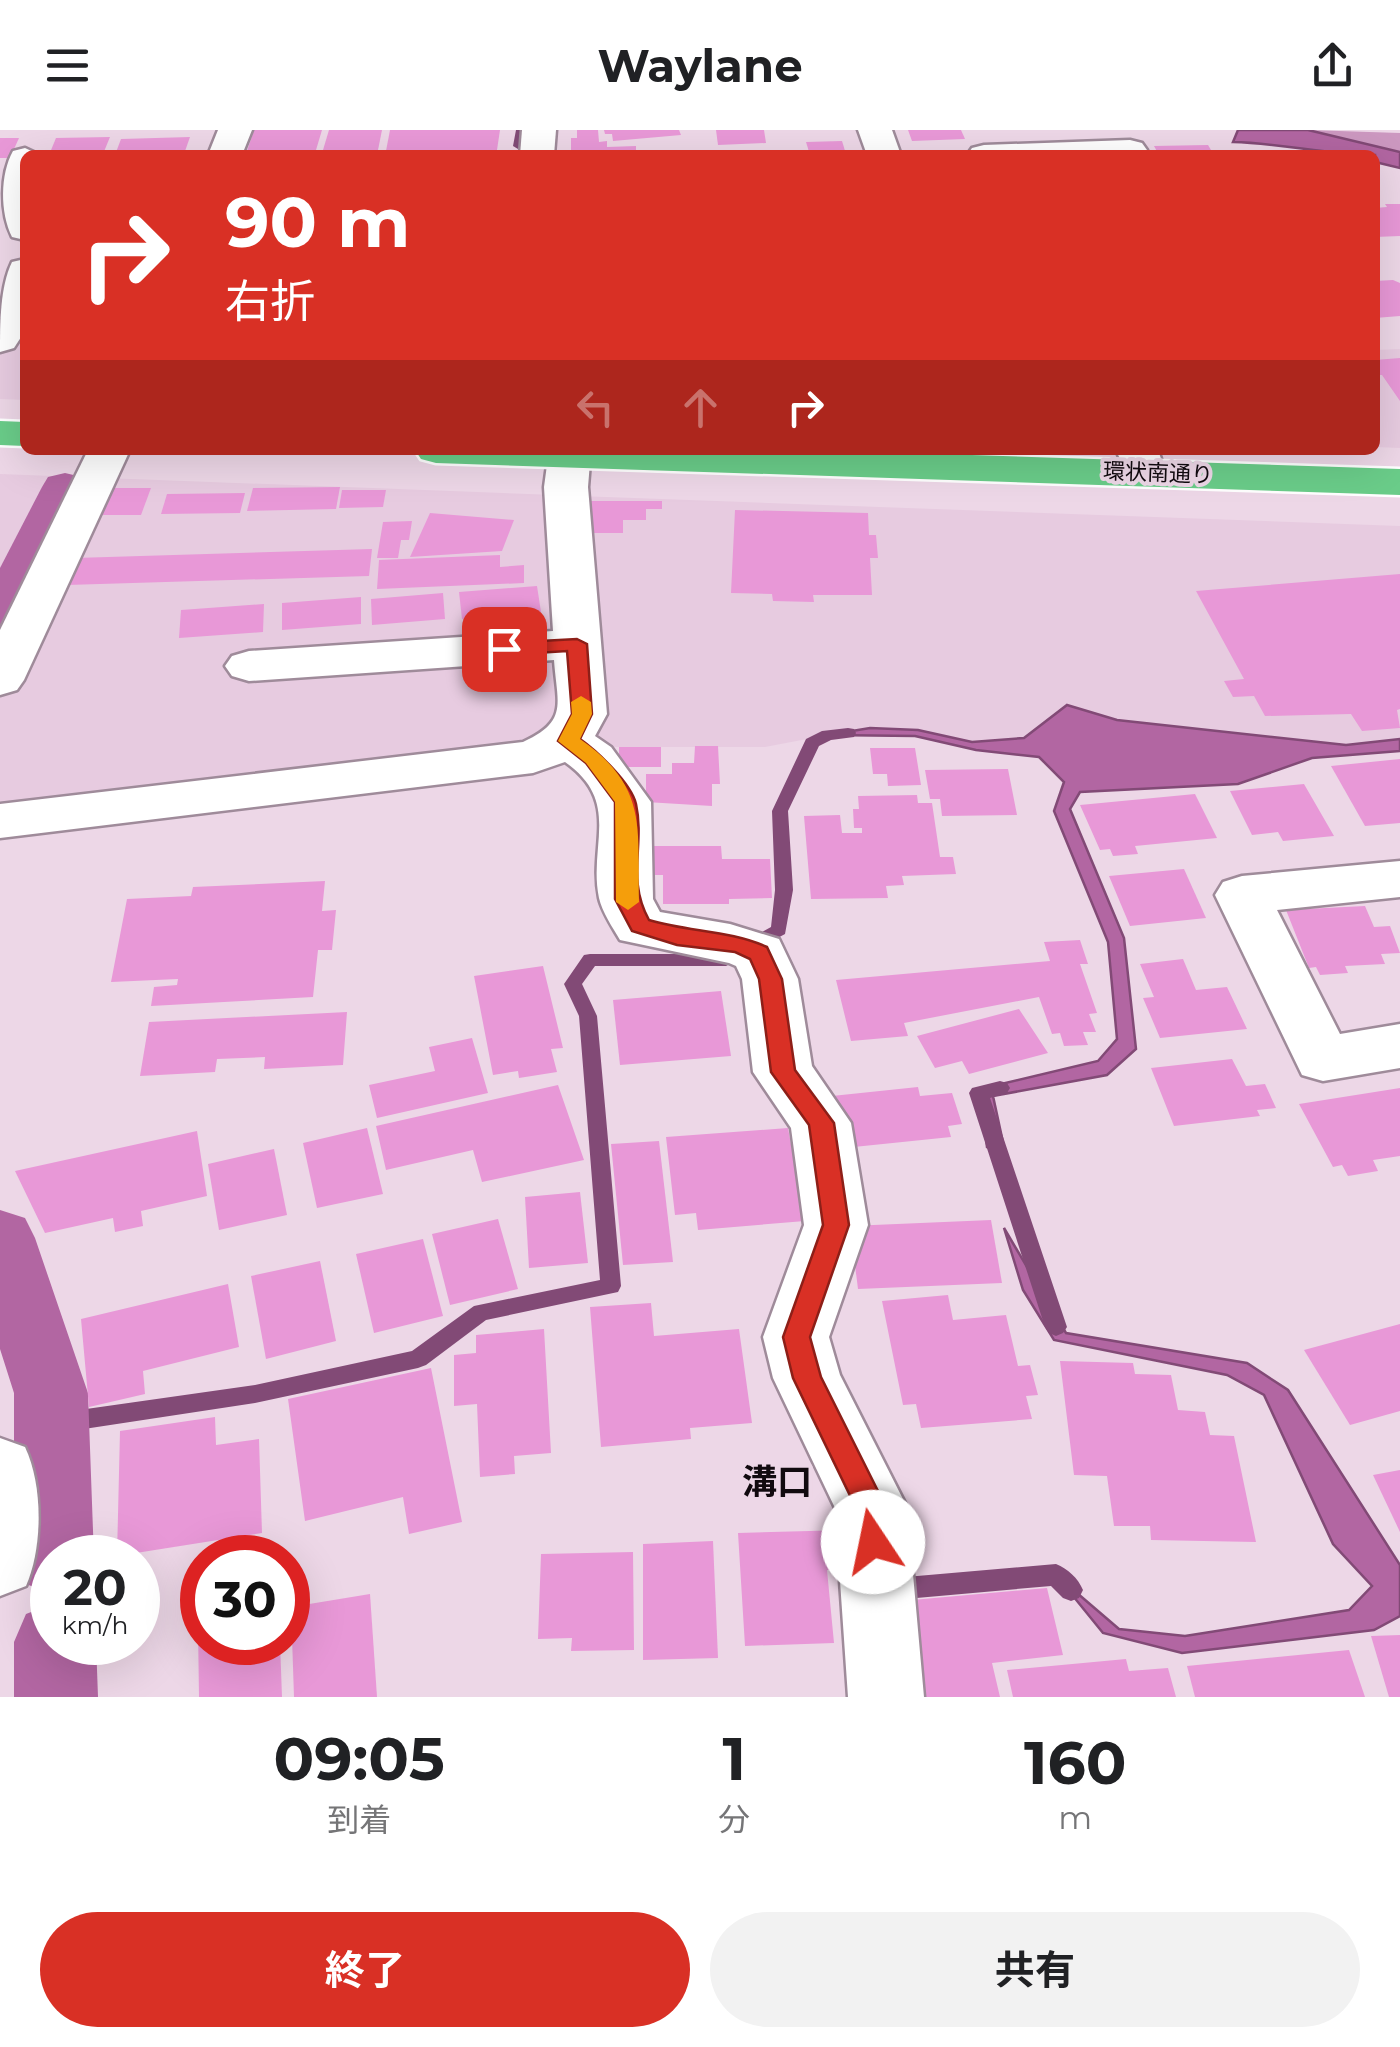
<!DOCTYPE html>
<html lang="ja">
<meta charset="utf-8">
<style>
:root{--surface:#fff;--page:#f2f2f2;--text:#202124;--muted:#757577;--accent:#d93025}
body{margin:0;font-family:Montserrat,"Noto Sans JP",sans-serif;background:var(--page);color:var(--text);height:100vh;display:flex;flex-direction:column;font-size:38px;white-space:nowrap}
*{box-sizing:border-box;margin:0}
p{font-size:32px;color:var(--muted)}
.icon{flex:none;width:55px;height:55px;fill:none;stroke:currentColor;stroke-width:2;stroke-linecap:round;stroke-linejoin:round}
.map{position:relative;height:1567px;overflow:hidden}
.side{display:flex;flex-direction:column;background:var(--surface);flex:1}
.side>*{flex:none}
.hud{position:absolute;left:20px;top:20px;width:1360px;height:305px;border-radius:15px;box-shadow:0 10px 40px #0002;background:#d93025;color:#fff;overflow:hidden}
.speed{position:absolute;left:30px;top:1405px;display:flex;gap:20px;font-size:50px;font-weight:700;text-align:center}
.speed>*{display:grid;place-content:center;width:130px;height:130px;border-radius:50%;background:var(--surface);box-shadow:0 10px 40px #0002;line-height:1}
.speed small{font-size:25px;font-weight:400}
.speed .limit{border:15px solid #d22;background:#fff;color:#111}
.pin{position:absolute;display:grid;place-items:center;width:85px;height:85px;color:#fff;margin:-42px;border-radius:20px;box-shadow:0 5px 15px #0006}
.me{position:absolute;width:110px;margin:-55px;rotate:349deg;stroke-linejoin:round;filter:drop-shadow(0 0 8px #0008)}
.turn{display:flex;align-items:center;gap:35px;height:210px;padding:0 40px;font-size:45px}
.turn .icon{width:130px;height:130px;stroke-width:2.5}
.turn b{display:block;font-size:70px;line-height:85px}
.lanes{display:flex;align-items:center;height:95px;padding:0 40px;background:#0003;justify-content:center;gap:50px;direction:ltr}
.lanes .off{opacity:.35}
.eta{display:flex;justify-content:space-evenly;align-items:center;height:170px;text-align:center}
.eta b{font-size:60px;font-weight:700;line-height:70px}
.primary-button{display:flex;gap:20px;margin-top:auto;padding:20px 40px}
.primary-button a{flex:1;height:115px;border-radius:60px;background:var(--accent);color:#fff;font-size:40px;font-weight:700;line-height:115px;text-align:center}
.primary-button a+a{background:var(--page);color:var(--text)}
header{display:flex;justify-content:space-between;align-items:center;height:130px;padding:0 40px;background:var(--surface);font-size:45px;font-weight:700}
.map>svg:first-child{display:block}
.built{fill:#e7cbe0}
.green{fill:#cc98c0}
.water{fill:#b266a2;stroke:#824a76;stroke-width:2.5}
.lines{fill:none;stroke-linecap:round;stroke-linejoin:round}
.stream{fill:#824a76;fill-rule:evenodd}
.canal{fill:#b266a2;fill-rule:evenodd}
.building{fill:#e898d7}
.minor-casing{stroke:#9f8b9a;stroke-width:5}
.highway-casing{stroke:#fff;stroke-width:5}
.minor{fill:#fff;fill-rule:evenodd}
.highway{fill:#6acc89;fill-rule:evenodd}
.route{fill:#d93025;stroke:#8d1f18;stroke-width:2.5}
.slow{fill:#f59e0b}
.labels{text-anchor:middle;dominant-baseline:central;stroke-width:8;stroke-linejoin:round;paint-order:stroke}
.far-street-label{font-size:22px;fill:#110a0f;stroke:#edd7e7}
.near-neighbourhood-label{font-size:35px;font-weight:bold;fill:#110a0f;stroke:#edd7e7}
</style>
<header><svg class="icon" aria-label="menu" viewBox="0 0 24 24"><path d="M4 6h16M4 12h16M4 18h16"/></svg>Waylane<svg class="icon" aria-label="share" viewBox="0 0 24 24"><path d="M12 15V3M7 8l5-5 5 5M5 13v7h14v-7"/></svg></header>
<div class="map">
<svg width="1400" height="1567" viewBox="0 0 1400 1567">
<rect width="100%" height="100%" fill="#edd7e7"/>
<g class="built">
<path d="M25 125V270L0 269V218L10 195Z"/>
<path d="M1400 219V318L1375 317V220Z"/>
<path d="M0 344 555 365 561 587 525 619 0 683Z"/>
<path d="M579 366 1400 396V616L978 615 893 600 828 605 765 617H593Z"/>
</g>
<path class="green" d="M1308 0 1400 3V22Z"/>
<g class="water">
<path d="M1238 0H1308L1400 22V38L1375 32V25C1327 25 1282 13 1233 12Z"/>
<path d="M1067 575 1117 590 1346 615 1400 609V621L1312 628 1238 654 1080 662 1070 679 1124 808 1136 919 1107 945 993 966 1004 1017H987L980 959 1098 931 1117 909 1108 812 1054 681 1064 652 1039 627 976 620 915 606 828 605 870 598 918 600 972 612 1024 608Z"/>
<path d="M1004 1098 1066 1203 1247 1233 1288 1260 1400 1435V1486L1374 1500 1182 1523 1103 1503 1056 1445 1119 1499 1185 1506 1349 1480 1372 1456 1333 1414 1264 1265 1227 1245 1054 1210 1023 1160Z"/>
</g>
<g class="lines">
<g class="stream">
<path d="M516 0H526L523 16 518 19 513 16Z"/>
<path d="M848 598 854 599 856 603 854 607 831 610 819 616 788 681 793 760 785 804 726 836H595L582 854 597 886 621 1156 618 1162 486 1190 426 1235 418 1238 255 1273 51 1304 43 1301 40 1294 43 1287 51 1284 255 1255 412 1221 474 1176 600 1150 579 886 564 854 584 825 590 824H723L771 797 775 760 772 681 806 609 822 601Z"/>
<path d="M1000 951 1007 953 1010 958 1007 963 990 968 1067 1197 1063 1203 1056 1206 1049 1203 1045 1197 969 963 972 958Z"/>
<path d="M1056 1434C1068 1439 1078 1448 1083 1460L1079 1468 1071 1471 1063 1468 1051 1456 894 1470 886 1467 882 1459 886 1451 894 1448Z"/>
</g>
<g class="canal">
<path d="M65 343 82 347 88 357 25 487 18 498 0 502V438L42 357 48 347Z"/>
<path d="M0 1080 25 1088 35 1108 88 1263 94 1428H52V1464L26 1454 14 1428V1263L0 1219Z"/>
<path d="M52 1474V1512H96L98 1567H14V1512L26 1484Z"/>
</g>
</g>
<g class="building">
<path d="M254 0H322L316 20 247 21Z"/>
<path d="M329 0H382L378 20H323Z"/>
<path d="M390 0H500L497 20 386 21Z"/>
<path d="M577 0H598L599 12 607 11V17L636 16V25H571V8H577Z"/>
<path d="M604 0H679L681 5 613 11 612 4H605Z"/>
<path d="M716 0H764L766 13 718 15Z"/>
<path d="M908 0H961L965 9 912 11Z"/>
<path d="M110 7 103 24 49 25 56 8Z"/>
<path d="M190 7 184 24 115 25 121 9Z"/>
<path d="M0 8H19L10 28H0Z"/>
<path d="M842 11 846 24 810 25 806 12Z"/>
<path d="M1208 15 1214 25H1159L1154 16Z"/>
<path d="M1385 74H1400V106L1375 107V78L1387 77Z"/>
<path d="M1393 150 1400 153V186L1375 188V151Z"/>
<path d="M1400 228V271L1382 245H1375V230Z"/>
<path d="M340 357 336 379 247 381 253 358Z"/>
<path d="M100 358H151L141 385H90Z"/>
<path d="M342 360H386L383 377 339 378Z"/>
<path d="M245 363 240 383 161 384 167 364Z"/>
<path d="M590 371H662V379H646V390H623V403H589Z"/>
<path d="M735 380 868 383 869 405H876L878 428H870L872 465H813L814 472 773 471 772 464 731 463Z"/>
<path d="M430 383 514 390 502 421 410 427Z"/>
<path d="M412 391 409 410H401L398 428H377L383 392Z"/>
<path d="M372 419 369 446 67 455 75 428Z"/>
<path d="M500 425V437L524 435V453L377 459 379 430Z"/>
<path d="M1400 444V579L1397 580 1400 598 1362 601 1351 584 1265 586 1254 566 1233 567 1224 551 1244 549 1196 461Z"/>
<path d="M537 456 541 482 462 489 459 462Z"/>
<path d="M443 463 445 489 372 495 371 469Z"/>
<path d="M361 467V494L282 500V473Z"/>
<path d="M264 474 263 502 179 508 181 480Z"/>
<path d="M695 616H718L720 654H712V676L646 672V644H672V633H694Z"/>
<rect x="619" y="617" width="42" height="20"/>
<path d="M870 618H915L921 655 888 656 887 644H873Z"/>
<path d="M1400 629V693L1365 696 1331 636Z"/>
<path d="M1008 639 1017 685 942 686 940 669H930L925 640Z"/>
<path d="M1304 654 1334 706 1283 711 1278 702 1252 705 1230 661Z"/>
<path d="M1195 664 1217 708 1135 716 1138 724 1113 726 1110 719 1100 720 1080 675Z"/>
<path d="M917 665 918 673H932L940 727H953L956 744 902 746 904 755 886 756 888 768 811 769 804 686 840 685 842 703H862V698H854L853 679H859L858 666Z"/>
<path d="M640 716H721L722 729H770L772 768 729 769V774H663V745H640Z"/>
<path d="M1184 739 1206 788 1130 796 1109 746Z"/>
<path d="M325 751 322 781 336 780 332 820H318L313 867 151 876 154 857 177 855 178 849 111 852 127 769 191 766 193 757Z"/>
<path d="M1365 776 1374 797 1390 796 1400 823 1381 824 1385 834 1345 836 1348 843 1320 845 1316 837 1309 838 1286 780Z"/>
<path d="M1080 810 1088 834H1080L1097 883 1089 884 1096 902H1083L1088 915 1064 916 1060 903 1052 904 1039 867 904 893 908 906 851 911 836 850 1050 831 1044 812Z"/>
<path d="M1183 829 1196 860 1227 857 1247 899 1160 908 1143 868 1154 867 1140 834Z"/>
<path d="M543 836 563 918 551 919 557 942 519 948 518 941 493 945 474 846Z"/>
<path d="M721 861 731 926 620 935 613 870Z"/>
<path d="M1019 879 1048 923 969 944 962 931 935 938 917 906Z"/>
<path d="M347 882 343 935 264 939 265 927 217 929 215 942 140 946 149 892Z"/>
<path d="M472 908 488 963 377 988 369 955 435 941 429 917Z"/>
<path d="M1232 929 1246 956 1265 954 1276 978 1257 980 1260 986 1174 996 1151 938Z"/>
<path d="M558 955 584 1030 482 1052 473 1020 386 1040 376 996Z"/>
<path d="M918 957 920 966 952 963 962 994 948 996 951 1007 844 1018 832 966Z"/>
<path d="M1400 958V1026L1373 1030 1378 1041 1348 1046 1342 1035 1333 1037 1299 974Z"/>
<path d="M367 998 383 1064 317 1078 303 1013Z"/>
<path d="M788 998 805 1091 698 1100 696 1083 675 1085 666 1007Z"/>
<path d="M197 1001 207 1066 141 1081 143 1096 115 1102 113 1088 45 1103 15 1041Z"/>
<path d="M659 1011 673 1132 623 1135 611 1014Z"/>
<path d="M274 1019 287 1085 219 1100 208 1034Z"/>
<path d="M580 1062 588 1133 529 1138 525 1067Z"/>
<path d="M498 1089 518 1159 450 1175 432 1104Z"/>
<path d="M991 1090 1002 1153 858 1159 850 1096Z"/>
<path d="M423 1109 443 1186 374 1203 356 1124Z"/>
<path d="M320 1131 336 1211 266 1229 251 1146Z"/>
<path d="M228 1154 239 1217 143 1241 145 1264 89 1277 81 1189Z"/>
<path d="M948 1165 953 1190 1006 1185 1018 1236 1030 1235 1038 1265 1026 1266 1032 1289 921 1298 916 1274 903 1275 882 1171Z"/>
<path d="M651 1173 654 1206 739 1199 752 1293 690 1298 691 1309 601 1317 590 1177Z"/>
<path d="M1400 1194V1281L1350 1295 1304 1220Z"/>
<path d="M544 1199 551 1323 514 1326 515 1344 480 1347 477 1274 454 1276V1225L476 1223V1205Z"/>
<path d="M1060 1231 1133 1233 1135 1244 1171 1245 1178 1280 1205 1282 1210 1305 1234 1306 1256 1412 1151 1410 1150 1396H1114L1107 1346 1074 1345Z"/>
<path d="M431 1238 462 1392 409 1404 403 1367 305 1391 288 1269Z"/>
<path d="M215 1287 216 1315 259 1309 262 1403 117 1426 120 1301Z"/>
<path d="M1400 1340V1402L1373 1345Z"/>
<path d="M847 1400 850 1440H827L834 1513 745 1516 738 1403Z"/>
<path d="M713 1411 718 1528 643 1530V1414Z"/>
<path d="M633 1422 634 1520 571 1521 572 1508 538 1509 541 1424Z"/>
<path d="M1047 1458 1063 1525 992 1533 1000 1567H919L901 1471Z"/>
<path d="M370 1464 377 1567H294L291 1477Z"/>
<path d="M202 1497V1512H280L282 1567H199L198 1498Z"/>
<path d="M1400 1505V1567H1389L1371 1506Z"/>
<path d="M1349 1520 1365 1567H1195L1187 1536Z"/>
<path d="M1126 1529 1129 1541 1168 1538 1176 1567H1013L1007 1540Z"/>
</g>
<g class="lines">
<defs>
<g id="minor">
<path d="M218 0H252L242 25H208Z"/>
<path d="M522 0H556L554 25H520Z"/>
<path d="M858 0H892L901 25H867Z"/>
<path d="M1130 10 1142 13 1147 20 1143 25H967L972 18 984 15Z"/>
<path d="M25 18 40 25H25V110L12 107C0 83 0 44 13 21Z"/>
<path d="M25 129V201L14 218 0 222C0 193 0 157 12 132Z"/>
<path d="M88 320H130L24 550 17 560 0 565V500Z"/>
<path d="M549 320H591L588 357 607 584 595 606 611 617 651 672 653 769 660 782 730 794 779 809 798 849 812 936 851 993 868 1095 829 1207 840 1245 907 1377 924 1567H848L835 1378 773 1248 763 1207 804 1095 791 998 753 942 742 849 736 836 729 833 620 810C613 798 602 782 599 768 588 715 622 672 565 632L533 643 0 708V674L523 612C569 591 557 574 554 530L249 551 232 546 225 536 232 526 249 521 553 501 544 357Z"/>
<path d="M1116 320H1158L1166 343 1160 352 1145 356 1130 352Z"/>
<path d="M1400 731V767L1277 780 1340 904 1400 894V938L1323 951 1302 945 1215 765 1223 752 1242 746Z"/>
<path d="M0 1308 25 1317C43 1355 43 1417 26 1456L0 1466Z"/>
</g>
<g id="highway">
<path d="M0 291 25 292V316L0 315Z"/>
<path d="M415 320H819L1400 339V365L436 333 421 329Z"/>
</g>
</defs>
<use href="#minor" class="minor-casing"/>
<use href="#highway" class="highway-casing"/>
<use href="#minor" class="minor"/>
<use href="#highway" class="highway"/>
</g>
<path class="route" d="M577 509 587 514 592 584 580 609C597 621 631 653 636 674 645 715 626 749 649 790 688 802 730 800 767 817L782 849 795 940 834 993 849 1095 810 1207 821 1247 886 1377 888 1412 884 1422 873 1426 863 1422 856 1378 793 1248 783 1207 823 1095 809 995 771 942 759 849 750 829 735 822 677 815 632 801 615 769V672L586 633 558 611 572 584 567 521 504 525 494 519 504 513Z"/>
<path class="slow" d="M581 566 591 572 592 584 580 609C649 657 637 698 639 772L628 780 616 772 615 672 586 633 558 611 572 584 571 572Z"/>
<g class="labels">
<g class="far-street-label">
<text transform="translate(1158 343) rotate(2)">環状南通り</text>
</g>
<g class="near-neighbourhood-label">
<text x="777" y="1351">溝口</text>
</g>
</g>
</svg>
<div class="speed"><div>20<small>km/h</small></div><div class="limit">30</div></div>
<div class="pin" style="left:504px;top:519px;background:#d93025"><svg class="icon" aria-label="arrive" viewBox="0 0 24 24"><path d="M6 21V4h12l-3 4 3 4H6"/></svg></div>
<svg class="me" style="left:873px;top:1412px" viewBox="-20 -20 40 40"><circle r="19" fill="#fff"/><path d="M0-13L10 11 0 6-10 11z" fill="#d93025"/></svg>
<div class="hud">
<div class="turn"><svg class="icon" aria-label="right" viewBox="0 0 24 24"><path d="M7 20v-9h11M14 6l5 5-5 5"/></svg><div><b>90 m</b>右折</div></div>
<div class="lanes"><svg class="icon off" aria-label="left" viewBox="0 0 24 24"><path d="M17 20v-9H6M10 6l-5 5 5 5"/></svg><svg class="icon off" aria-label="ahead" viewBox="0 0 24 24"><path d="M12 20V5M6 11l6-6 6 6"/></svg><svg class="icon" aria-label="right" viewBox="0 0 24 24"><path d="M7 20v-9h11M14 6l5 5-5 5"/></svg></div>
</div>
</div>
<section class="side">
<div class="eta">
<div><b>09:05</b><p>到着</p></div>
<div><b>1</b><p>分</p></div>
<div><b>160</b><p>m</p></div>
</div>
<div class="primary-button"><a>終了</a><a>共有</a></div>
</section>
